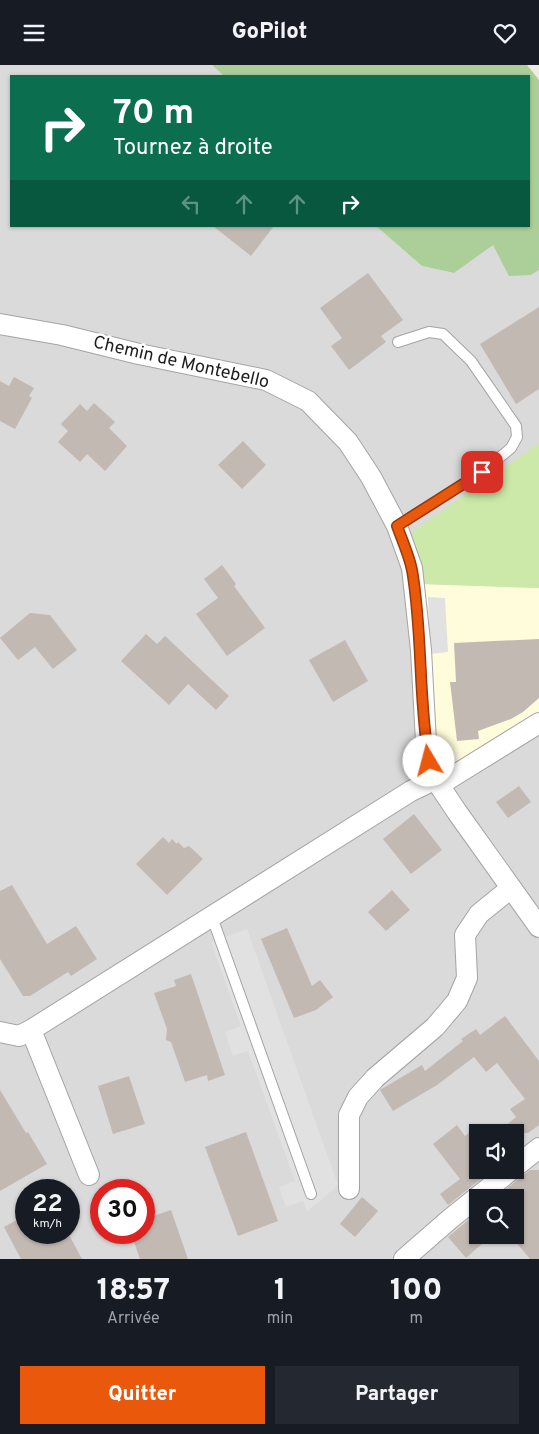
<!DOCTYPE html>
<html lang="fr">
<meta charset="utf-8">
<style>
:root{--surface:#171b24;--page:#242831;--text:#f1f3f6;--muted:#9ea1a6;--accent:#ea580c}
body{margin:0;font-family:Overpass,sans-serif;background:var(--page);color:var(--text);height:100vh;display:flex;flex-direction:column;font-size:19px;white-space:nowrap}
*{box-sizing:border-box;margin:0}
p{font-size:16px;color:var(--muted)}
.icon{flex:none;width:28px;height:28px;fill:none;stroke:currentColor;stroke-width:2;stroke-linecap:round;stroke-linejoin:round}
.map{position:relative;height:1194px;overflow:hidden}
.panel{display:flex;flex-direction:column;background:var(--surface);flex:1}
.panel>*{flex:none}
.hud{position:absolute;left:10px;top:10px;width:520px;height:152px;border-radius:0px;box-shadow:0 1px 4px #0004;background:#0b6e4f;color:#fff;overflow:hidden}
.buttons{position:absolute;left:469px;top:1059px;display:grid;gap:10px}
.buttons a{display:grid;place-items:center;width:55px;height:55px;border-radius:0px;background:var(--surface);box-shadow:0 1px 4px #0004;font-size:25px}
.speed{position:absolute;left:15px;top:1114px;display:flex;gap:10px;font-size:25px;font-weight:700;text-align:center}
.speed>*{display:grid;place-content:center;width:65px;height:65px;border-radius:50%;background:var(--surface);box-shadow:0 1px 4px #0004;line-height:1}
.speed small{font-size:12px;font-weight:400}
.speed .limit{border:8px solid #d22;background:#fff;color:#111}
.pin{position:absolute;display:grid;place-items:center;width:42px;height:42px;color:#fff;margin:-21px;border-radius:10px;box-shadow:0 2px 8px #0006}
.me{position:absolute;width:55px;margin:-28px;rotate:352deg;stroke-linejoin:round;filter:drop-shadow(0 0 4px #0008)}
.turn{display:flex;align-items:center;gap:18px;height:105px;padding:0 20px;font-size:22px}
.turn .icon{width:65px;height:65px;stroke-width:2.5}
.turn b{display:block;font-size:35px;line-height:42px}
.lanes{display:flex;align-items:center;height:48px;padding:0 20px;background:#0003;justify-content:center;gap:25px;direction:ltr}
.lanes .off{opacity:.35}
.eta{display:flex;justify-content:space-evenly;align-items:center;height:85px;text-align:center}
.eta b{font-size:30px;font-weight:800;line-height:35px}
.button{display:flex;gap:10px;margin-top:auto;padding:10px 20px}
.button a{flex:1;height:58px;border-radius:0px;background:var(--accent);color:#fff;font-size:20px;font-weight:800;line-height:58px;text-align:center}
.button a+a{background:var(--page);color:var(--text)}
header{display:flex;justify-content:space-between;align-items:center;height:65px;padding:0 20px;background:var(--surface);font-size:22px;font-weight:800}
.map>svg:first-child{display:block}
.residential{fill:#dbdada;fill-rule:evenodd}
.education{fill:#fffcdc}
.grass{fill:#cde9a9}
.forest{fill:#acce98}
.parking{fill:#e1e1e1}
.building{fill:#c3b9b3}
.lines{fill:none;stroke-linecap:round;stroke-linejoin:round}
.service-casing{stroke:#a4a4a4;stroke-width:12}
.minor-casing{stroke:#a4a4a4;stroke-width:22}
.service{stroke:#fff;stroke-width:10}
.minor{stroke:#fff;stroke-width:20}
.route-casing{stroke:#983908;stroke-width:12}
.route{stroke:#ea580c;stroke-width:9}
.labels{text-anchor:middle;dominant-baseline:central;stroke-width:5;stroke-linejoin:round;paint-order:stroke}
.street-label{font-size:18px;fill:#1d1d1d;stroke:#fff}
</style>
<header><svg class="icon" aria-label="menu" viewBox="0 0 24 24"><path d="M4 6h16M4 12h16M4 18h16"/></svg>GoPilot<svg class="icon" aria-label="heart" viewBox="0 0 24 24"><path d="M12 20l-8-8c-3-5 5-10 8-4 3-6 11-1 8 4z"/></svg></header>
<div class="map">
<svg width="539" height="1194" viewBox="0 0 539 1194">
<rect width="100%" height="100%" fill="#efeae3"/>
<path class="residential" d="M0 0H212L224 11H11V161H376L422 201 454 208 493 179 531 210 539 205V1194H0ZM478 1068H515V1105H478ZM26 1125H69V1168H26ZM101 1125H144V1168H101ZM478 1132H515V1170H478Z"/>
<path class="education" d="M423 519 539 523V666L439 720Z"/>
<path class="grass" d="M539 378V523L423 519 412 467Z"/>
<path class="forest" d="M212 0H527L539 15V205L531 210 509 211 493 180 454 208 422 201 376 161H529V11H224Z"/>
<g class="parking">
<path d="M428 532 445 533 448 587 430 589Z"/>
<path d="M247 864 338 1120 307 1147 303 1136 286 1142 279 1122 295 1116 248 986 233 991 225 967 241 961 211 877Z"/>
</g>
<g class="building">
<path d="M213 161H274L251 191Z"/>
<path d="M368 208 403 255 381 271 386 277 349 305 331 281 342 273 320 243Z"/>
<path d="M539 242V324L516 339 480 279Z"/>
<path d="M14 312 34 323 29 331 32 333 15 364 0 356V316L9 321Z"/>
<path d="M94 338 115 357 109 363 127 381 105 406 87 389 80 397 58 377 68 366 61 359 80 339 87 346Z"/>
<path d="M243 376 266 400 242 424 218 400Z"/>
<path d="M222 500 236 519 234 521 265 563 227 591 196 549 218 533 204 514Z"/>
<path d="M30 548 50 550 77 585 53 604 35 582 18 595 0 573Z"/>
<path d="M146 569 157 579 165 571 229 631 216 645 188 619 169 640 121 596Z"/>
<path d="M539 574V633L523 647 511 654 478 666 479 674 457 676 450 617H456L454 578Z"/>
<path d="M345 575 368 616 333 637 309 595Z"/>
<path d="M519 721 531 737 508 753 496 737Z"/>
<path d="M414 749 442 785 411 809 383 774Z"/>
<path d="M163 772 169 778 172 774 177 779 178 777 184 783 189 781 203 794 167 830 136 799Z"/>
<path d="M12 820 47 879 76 861 97 894 71 911 68 907 30 931H23L0 894V826Z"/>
<path d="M392 825 410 845 386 866 368 847Z"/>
<path d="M287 863 312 921 320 915 333 932 316 945 294 953 261 874Z"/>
<path d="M191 909 225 1010 208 1016 207 1010 185 1017 171 977 166 975 167 964 154 928 176 921 174 915Z"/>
<path d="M505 951 539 996V1060L528 1068H497L516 1052 510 1044 525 1034 497 998 486 1007 474 992 437 1020 393 1046 380 1025 422 1000 425 1006 463 976 461 974 476 964 480 970Z"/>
<path d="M129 1011 145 1059 113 1069 98 1021Z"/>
<path d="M0 1025 26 1068 28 1067 47 1099 0 1126Z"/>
<path d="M457 1060 465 1071 478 1061V1102L473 1105H492L448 1140 440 1129 460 1114 433 1079Z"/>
<path d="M246 1067 278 1156 238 1171 205 1082Z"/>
<path d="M530 1105H539V1194H530L515 1176V1132H496Z"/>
<path d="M362 1132 378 1146 355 1172 340 1159Z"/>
<path d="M171 1145 188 1194H140L131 1168H144V1154Z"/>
<path d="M478 1147V1170H492L466 1193 448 1172Z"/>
<path d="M26 1150V1168H68L82 1194H21L4 1162Z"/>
</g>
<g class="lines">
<defs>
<g id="service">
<path d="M397 461 482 407 511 383 517 372 516 361 471 296 443 269 429 267 398 277"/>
<path d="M212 852 311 1129"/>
</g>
<g id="minor">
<path d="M0 259 62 270 139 289 266 315 308 336 348 377 371 412 397 461 412 503 421 585 426 677 429 696 439 720 457 747 539 862"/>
<path d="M439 720 539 658"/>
<path d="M31 965 89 1110"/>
<path d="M0 967 19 971 31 965 411 726 436 714"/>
<path d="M515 1102 539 1083"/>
<path d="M349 1124V1050L358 1032 375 1013 435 962 457 936 467 913 465 870 479 849 511 823"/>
<path d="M404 1194 450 1154 511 1105"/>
</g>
</defs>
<use href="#service" class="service-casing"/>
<use href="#minor" class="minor-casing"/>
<use href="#service" class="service"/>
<use href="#minor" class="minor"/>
</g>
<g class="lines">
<defs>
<path id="route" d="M429 696C418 633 423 568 412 505 409 490 402 475 397 461L482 407"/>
</defs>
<use href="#route" class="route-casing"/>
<use href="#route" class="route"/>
</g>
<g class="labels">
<g class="street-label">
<text transform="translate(181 298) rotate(13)">Chemin de Montebello</text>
</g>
</g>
</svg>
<div class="buttons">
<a><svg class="icon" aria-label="sound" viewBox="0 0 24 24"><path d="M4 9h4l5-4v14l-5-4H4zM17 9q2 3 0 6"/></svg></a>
<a><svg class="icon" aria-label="search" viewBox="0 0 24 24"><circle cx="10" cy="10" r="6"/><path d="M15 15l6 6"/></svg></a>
</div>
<div class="speed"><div>22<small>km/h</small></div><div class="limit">30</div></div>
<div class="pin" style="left:482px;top:407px;background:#d93025"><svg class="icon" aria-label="arrive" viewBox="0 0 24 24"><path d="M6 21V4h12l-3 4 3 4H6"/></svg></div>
<svg class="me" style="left:429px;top:696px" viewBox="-20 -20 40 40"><circle r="19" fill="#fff"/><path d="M0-13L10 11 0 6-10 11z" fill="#ea580c"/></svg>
<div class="hud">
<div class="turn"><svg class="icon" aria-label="right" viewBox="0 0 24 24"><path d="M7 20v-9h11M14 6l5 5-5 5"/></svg><div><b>70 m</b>Tournez à droite</div></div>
<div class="lanes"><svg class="icon off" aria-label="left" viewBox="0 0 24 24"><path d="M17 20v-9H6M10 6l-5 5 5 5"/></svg><svg class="icon off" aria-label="ahead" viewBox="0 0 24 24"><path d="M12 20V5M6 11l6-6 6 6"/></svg><svg class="icon off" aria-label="ahead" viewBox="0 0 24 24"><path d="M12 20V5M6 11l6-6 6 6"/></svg><svg class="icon" aria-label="right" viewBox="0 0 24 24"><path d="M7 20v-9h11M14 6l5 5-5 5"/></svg></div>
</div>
</div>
<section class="panel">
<div class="eta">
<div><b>18:57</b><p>Arrivée</p></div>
<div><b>1</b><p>min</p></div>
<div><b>100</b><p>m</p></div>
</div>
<div class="button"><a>Quitter</a><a>Partager</a></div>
</section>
